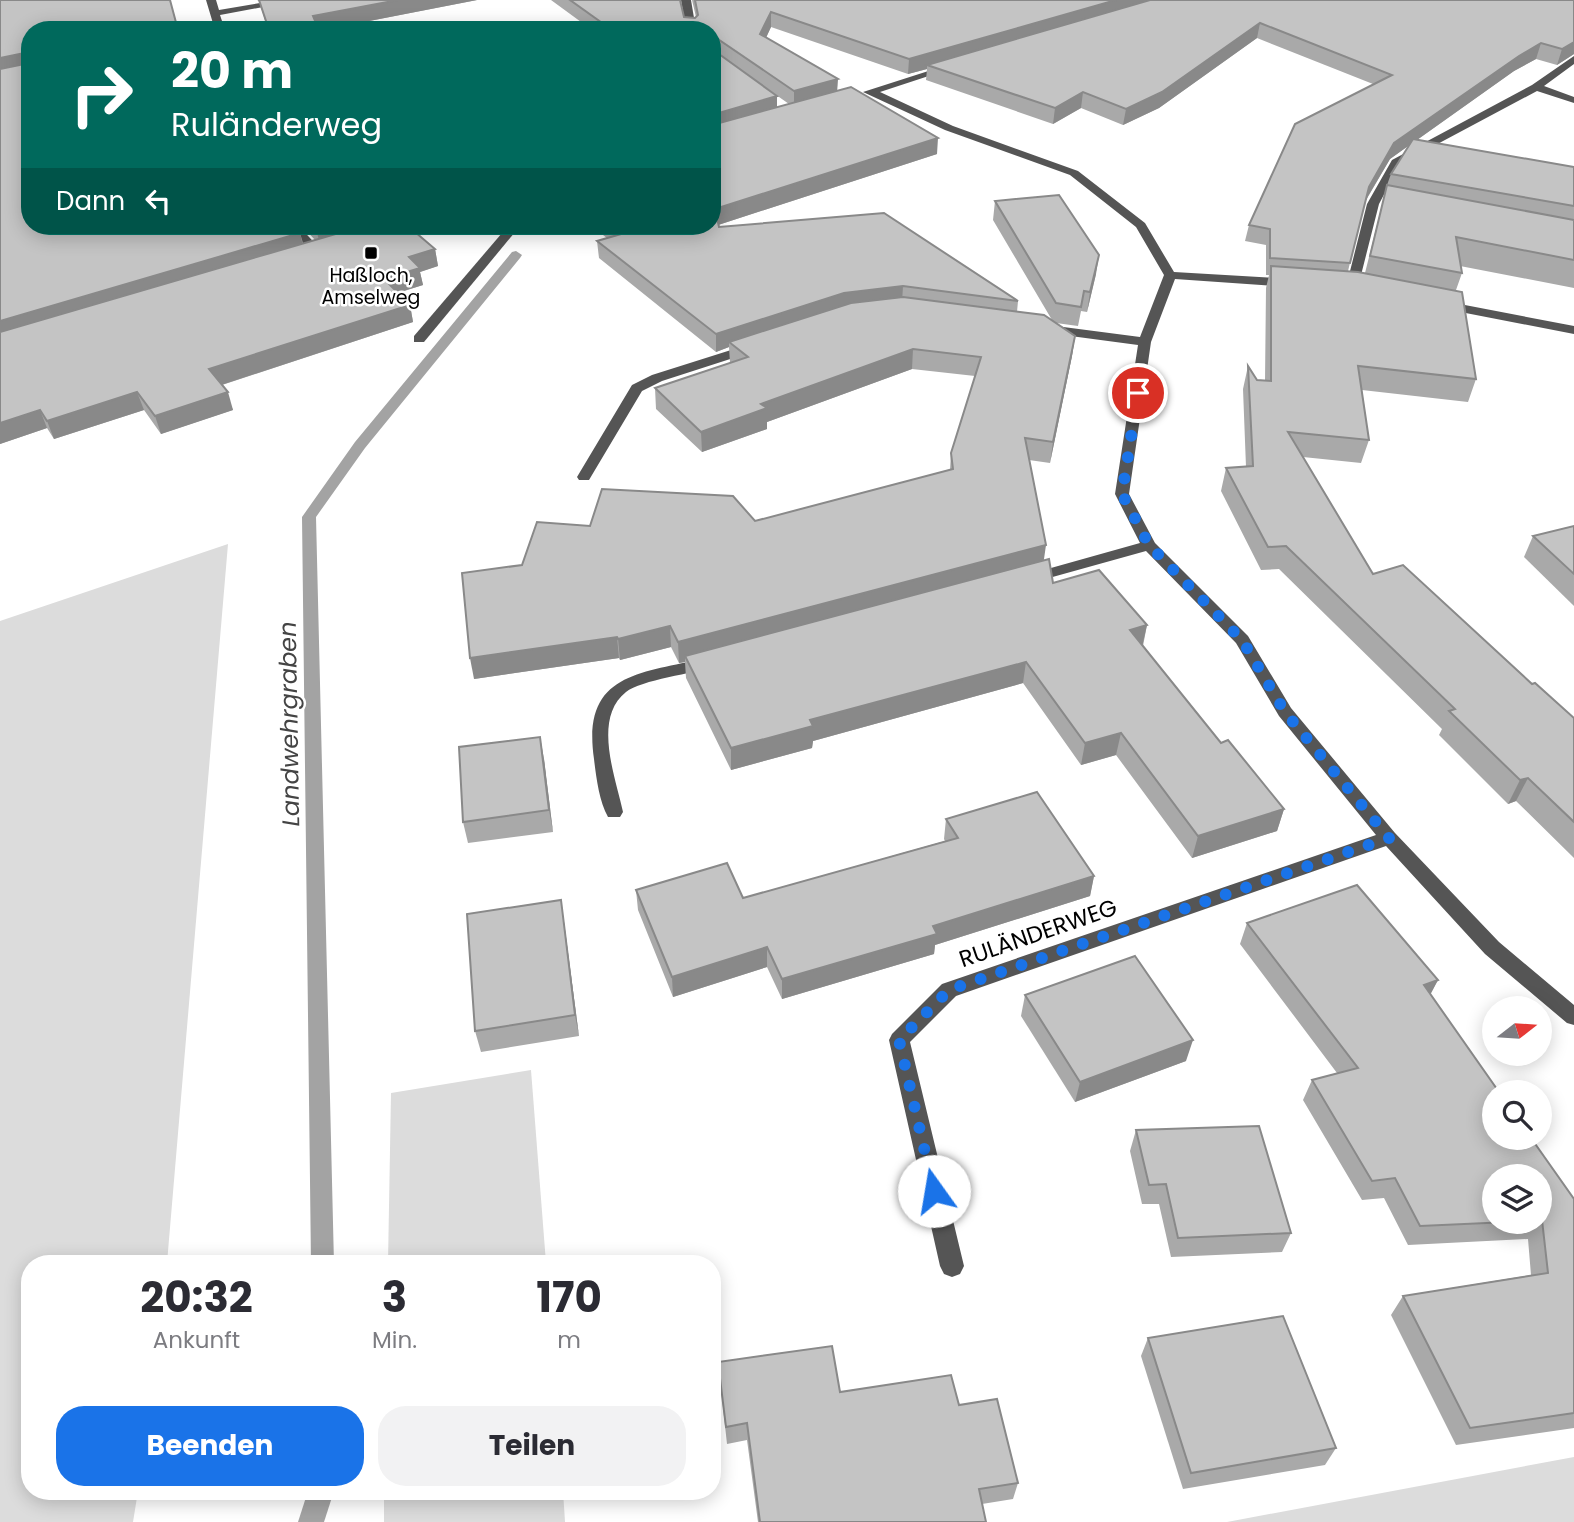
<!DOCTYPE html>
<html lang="de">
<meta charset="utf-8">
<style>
:root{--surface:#fff;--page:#f2f2f3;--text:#2b2b33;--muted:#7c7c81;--accent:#1a73e8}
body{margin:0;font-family:Poppins,sans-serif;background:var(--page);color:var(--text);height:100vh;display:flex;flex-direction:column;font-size:26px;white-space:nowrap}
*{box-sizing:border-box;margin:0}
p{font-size:23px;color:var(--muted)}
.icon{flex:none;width:38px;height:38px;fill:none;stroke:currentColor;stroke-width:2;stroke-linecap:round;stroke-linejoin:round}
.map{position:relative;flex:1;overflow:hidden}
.details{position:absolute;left:21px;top:1255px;width:700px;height:245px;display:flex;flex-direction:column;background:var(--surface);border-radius:28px;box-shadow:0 4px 18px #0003}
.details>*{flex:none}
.guide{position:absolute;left:21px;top:21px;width:700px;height:214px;border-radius:28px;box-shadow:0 4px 18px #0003;background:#00695c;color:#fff;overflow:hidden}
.needle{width:46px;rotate:73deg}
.buttons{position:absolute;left:1482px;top:996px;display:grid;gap:14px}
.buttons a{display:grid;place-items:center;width:70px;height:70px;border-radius:50%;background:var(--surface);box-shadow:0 4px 18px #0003;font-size:35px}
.pin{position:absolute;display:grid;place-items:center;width:60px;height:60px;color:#fff;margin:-30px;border:4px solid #fff;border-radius:50%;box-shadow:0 2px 7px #0007}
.me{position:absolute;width:77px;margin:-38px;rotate:347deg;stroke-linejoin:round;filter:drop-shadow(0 0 5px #0008)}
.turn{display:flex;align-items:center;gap:24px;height:147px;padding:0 35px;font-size:32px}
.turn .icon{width:91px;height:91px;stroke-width:2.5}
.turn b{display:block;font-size:49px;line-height:60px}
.then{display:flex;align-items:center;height:66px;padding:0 35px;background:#0003;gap:14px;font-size:26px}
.eta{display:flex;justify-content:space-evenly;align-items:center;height:119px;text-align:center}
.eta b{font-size:42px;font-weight:700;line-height:49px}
.cta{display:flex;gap:14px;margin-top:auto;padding:14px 35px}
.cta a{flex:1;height:80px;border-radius:28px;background:var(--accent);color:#fff;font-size:28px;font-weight:700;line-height:80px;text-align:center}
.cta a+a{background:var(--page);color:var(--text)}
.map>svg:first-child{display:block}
.green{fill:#dcdcdc}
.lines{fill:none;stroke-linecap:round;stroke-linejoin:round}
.stream{fill:#a3a3a3;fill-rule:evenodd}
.minor{fill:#555;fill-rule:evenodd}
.wall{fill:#a9a9a9;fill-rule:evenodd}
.shaded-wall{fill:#898989}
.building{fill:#c4c4c4;stroke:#898989;stroke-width:2}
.route{stroke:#1a73e8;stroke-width:12;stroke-dasharray:0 21.6}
.poi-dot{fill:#000;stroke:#fff;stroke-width:2.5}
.labels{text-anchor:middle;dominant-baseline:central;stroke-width:5;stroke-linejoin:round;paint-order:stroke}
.far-poi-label{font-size:19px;fill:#000;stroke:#fff}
.street-label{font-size:23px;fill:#000;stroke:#fff}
.water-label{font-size:24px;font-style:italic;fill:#444;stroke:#fff}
</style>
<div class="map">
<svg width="1574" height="1522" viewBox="0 0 1574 1522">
<rect width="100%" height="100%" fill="#fff"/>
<g class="green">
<path d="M228 544 167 1263 30 1264V1491H138L133 1522H0V621Z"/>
<path d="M531 1070 546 1263H388L391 1093Z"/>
<path d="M1574 1457V1522H1227Z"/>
<path d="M384 1491H563L565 1522H384Z"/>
</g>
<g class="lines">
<g class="stream">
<path d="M516 251 522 255 520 258 365 448 316 517 334 1264H311L302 517 355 442 512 252Z"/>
<path d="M308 1491H334L324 1522H298Z"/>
</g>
<g class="minor">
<path d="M206 0H216L219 10 278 0H300L220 15 225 30H215Z"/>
<path d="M681 0H691L696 30H686Z"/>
<path d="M1574 56V64L1544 86 1574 97V103L1537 91 1400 164 1379 204 1358 287 1356 290H1348L1346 287 1367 204 1392 160 1532 85Z"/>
<path d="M944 66 953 68 880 92 953 126 1078 171 1145 223 1174 272 1292 279 1298 283 1292 287 1175 279 1151 342 1129 494 1155 543 1248 636 1291 708 1395 833 1499 942 1574 1005V1025L1567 1023 1485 954 1386 846 956 996 910 1042 964 1266 960 1274 952 1277 944 1274 940 1266 889 1040 892 1034 942 984 1376 835 1279 716 1236 643 1146 551 1031 583 1023 578 1026 575 1140 543 1115 494 1138 345 1048 333 1042 329 1048 325 1140 337 1164 275 1136 227 1070 175 945 130 863 92Z"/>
<path d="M287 226H299L320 249V255H312Z"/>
<path d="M508 226H520L424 342H414V336Z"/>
<path d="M1444 301 1574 326V334L1440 308 1438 305Z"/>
<path d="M750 344 756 348 755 351 662 381 642 391 589 480H579L577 477 632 385 652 375Z"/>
<path d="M709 657 715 659 717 663 715 667C694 673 641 680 626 692 592 719 616 778 623 812L620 817H608C599 801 596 776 594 759 581 670 644 674 709 657Z"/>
</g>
</g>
<g class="wall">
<path d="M0 0 30 30 300 233 303 243 315 240 302 226H408L435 249 438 266 420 272 423 285 398 293 410 305 413 322 222 385 233 410 161 434 144 410 54 439 47 428 0 444Z"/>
<path d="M257 0H477L323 30H268L259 1Z"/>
<path d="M551 0H680L684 17H696L692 0H1574V54L1557 65 1536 59 1514 71 1417 140 1574 167V288L1460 266 1462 273 1456 290 1476 379 1468 402 1362 390 1369 440 1361 463 1303 457 1373 574 1532 684 1574 718V858L1516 801 1508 804 1439 735 1442 729 1279 569 1261 570 1221 491 1226 468 1246 467 1243 389 1248 366 1257 380 1265 381 1266 288 1269 275H1266V245L1245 241 1249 225 1373 84 1257 38 1159 108 1123 125 1081 108 1053 124 926 80 927 69 908 74 771 27 766 37 837 91 937 154 718 225 719 227 1018 301 1017 312 1052 320 993 220 995 201 1096 274 1087 312 1081 311 1078 326 1056 323 1075 336 1072 356 1050 463 1029 460 1043 561 1053 583 1147 625 1143 646 1221 743 1284 809 1277 831 1192 858 1116 755 1081 765 1023 683 813 741 812 748 731 770 686 678 685 662 679 663 671 647 620 660 619 658 474 679 522 565 590 526 755 521 950 470 951 453 975 376 912 369 767 422V429L702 452 656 409 655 388 730 363 729 347 716 352 599 258 597 241 607 238 591 226H712V30H592ZM755 80 789 104 777 107V96ZM1409 145 1391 174 1387 185 1365 273 1348 271 1365 202 1390 159Z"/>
<path d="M1574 526V606L1524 557 1533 536Z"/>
<path d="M544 759 553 832 468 843 463 822Z"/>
<path d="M946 819 1094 876 1090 896 935 945 934 954 782 999 767 967 673 997 638 910 636 890 743 898 945 841 944 839Z"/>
<path d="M564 922 579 1036 481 1052 475 1031Z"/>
<path d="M1247 923 1438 980 1430 994 1574 1199V1428L1456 1445 1391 1315 1403 1296 1531 1275 1528 1239 1408 1245 1384 1198 1362 1200 1303 1100 1312 1080 1337 1073 1240 944ZM1540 1176V1222H1494Z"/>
<path d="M1025 995 1186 1061 1075 1102 1021 1016Z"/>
<path d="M1136 1130 1291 1233 1282 1252 1171 1257 1159 1204H1142L1130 1151Z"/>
<path d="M1148 1338 1336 1448 1325 1465 1183 1489 1141 1356Z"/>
<path d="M718 1362 840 1392 959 1405 1018 1483 1013 1499 982 1504 986 1522H758L747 1440 727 1444Z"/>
</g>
<g class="shaded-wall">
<path d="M398 0H477L323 30H316L313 16Z"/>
<path d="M1116 0H1165L927 65V69L908 74 909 59Z"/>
<path d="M771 12V27L761 49 760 34Z"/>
<path d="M1260 23 1257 38 1159 108 1123 125 1126 109Z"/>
<path d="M1574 42V54L1557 65 1562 49Z"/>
<path d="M1541 43 1536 59 1514 71 1390 159 1364 203 1369 187 1394 143 1519 56Z"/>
<path d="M24 53 29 68 0 75V58Z"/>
<path d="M838 79 837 94 794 107V91Z"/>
<path d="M1083 92 1081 108 1053 124 1055 108Z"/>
<path d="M777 96V112L712 131V115Z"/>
<path d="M938 138 937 154 715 226V209Z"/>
<path d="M324 226H386L320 245 316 228Z"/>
<path d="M300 233 304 250 0 340V321Z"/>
<path d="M435 249 438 266 420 272 423 285 387 296 384 279 409 257Z"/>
<path d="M1099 255 1096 274 1087 312 1090 292Z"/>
<path d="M903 286 902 303 729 342V347L716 352V334L844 293Z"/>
<path d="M410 305 413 322 215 387 209 369Z"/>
<path d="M1075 336 1072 356 1050 463 1053 442Z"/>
<path d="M913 349 912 369 767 422V429L702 452 701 432 761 404Z"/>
<path d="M137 392 144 410 54 439 47 421Z"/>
<path d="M228 392 233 410 161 434 155 416Z"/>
<path d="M40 410 47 428 0 444V423Z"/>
<path d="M1046 545 1043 566 685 656V662L679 663 678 642Z"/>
<path d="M1147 625 1142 647 1130 630Z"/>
<path d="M670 626 671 647 620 660 618 639Z"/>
<path d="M617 637 619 658 474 679 470 658Z"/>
<path d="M1026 662 1023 683 813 741 812 748 731 770V748L810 720Z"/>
<path d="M1121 733 1116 755 1081 765 1085 743Z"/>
<path d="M540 737 544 759 553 832 549 810Z"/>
<path d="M1528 778 1516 801 1508 804 1520 780Z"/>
<path d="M1284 809 1277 831 1192 858 1198 836Z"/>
<path d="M1094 876 1090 896 935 945 934 954 782 999V979L933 926Z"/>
<path d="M561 900 564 922 579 1036 575 1015Z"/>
<path d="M767 947V967L673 997 672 977Z"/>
<path d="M1438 980 1427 1001 1424 985Z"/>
<path d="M1193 1040 1186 1061 1075 1102 1080 1082Z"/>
</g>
<g class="building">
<path d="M0 0H170L178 30H30V226H294L300 233 0 321V69L25 64 27 56 24 53 0 58Z"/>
<path d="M259 0H398L313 16 319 30H269Z"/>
<path d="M570 0H680L684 17 695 18 698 15 695 0H1116L909 59 771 12 760 34 838 79 794 91 712 35V30H612Z"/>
<path d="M1150 0H1574V42L1562 49 1541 43 1519 56 1394 143 1369 187 1350 263 1270 258V229L1249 225 1295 124 1392 75 1260 23 1162 92 1126 109 1083 92 1055 108 927 65Z"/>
<path d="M712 49 777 96 712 115Z"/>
<path d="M851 87 938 138 715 209 719 227 884 213 1018 301 903 286 844 293 716 334 597 241 621 234 611 226H712V125Z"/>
<path d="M1413 139 1574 167V206L1391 174Z"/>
<path d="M1387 185 1574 220V260L1456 237 1462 273 1370 256Z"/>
<path d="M1059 195 1099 255 1090 292 1084 291 1081 307 1056 303 995 201Z"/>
<path d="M363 226H408L435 249 409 257 420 268 384 279 410 305 209 369 228 392 155 416 137 392 47 421 40 410 0 423V332Z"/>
<path d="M1271 266 1358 272 1462 292 1476 379 1358 366 1369 440 1288 432 1373 574 1403 565 1532 684 1535 683 1574 718V822L1528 778 1520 780 1449 711 1455 709 1286 546 1268 547 1226 468 1253 466 1248 366 1257 380 1271 381Z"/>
<path d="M903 297 1044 315 1075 336 1053 442 1025 438 1046 545 678 642 670 626 618 639 617 637 470 658 462 573 522 565 537 522 590 526 602 489 733 496 755 521 953 469 951 453 981 357 913 349 761 404 767 408 701 432 655 388 748 357 729 342 851 303Z"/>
<path d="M1574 526V574L1533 536Z"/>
<path d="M1049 559 1053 583 1099 570 1147 625 1130 630 1221 743 1228 740 1284 809 1198 836 1121 733 1085 743 1026 662 810 720 813 726 731 748 685 656Z"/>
<path d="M540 737 549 810 463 822 459 747Z"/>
<path d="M1037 792 1094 876 933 926 937 934 782 979 767 947 672 977 636 890 727 863 743 898 958 838 946 819Z"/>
<path d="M1357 885 1438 980 1424 985 1499 1092H1494V1138H1531L1574 1199V1413L1470 1428 1403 1296 1548 1273 1542 1220H1540V1176H1494V1222H1509L1420 1226 1395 1178 1372 1181 1312 1080 1358 1068 1247 923Z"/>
<path d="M561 900 575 1015 475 1031 467 914Z"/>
<path d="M1135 956 1193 1040 1080 1082 1025 995Z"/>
<path d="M1259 1126 1291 1233 1178 1238 1166 1184 1149 1185 1136 1130Z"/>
<path d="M1283 1316 1336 1448 1191 1473 1148 1338Z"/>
<path d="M832 1346 840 1392 951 1375 959 1405 997 1399 1018 1483 979 1489 986 1522H760L747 1423 726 1427 718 1362Z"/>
</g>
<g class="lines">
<path class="route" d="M934 1191 899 1040 949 990 1389 838 1285 712 1242 640 1149 545 1122 494 1138 393"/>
</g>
<rect class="poi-dot" x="364" y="246" width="14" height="14" rx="3.5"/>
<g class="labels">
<g class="far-poi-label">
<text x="371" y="275">Haßloch,<tspan x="371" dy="22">Amselweg</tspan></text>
</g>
<g class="street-label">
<text transform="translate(1038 933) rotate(-19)">RULÄNDERWEG</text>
</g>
<g class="water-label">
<text transform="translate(289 724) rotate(-91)">Landwehrgraben</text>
</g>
</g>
</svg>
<div class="buttons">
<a><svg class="needle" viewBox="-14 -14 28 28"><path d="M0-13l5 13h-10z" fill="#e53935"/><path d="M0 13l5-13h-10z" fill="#7c7c81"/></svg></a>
<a><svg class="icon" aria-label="search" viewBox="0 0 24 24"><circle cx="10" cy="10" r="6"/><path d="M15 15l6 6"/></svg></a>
<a><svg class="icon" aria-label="layers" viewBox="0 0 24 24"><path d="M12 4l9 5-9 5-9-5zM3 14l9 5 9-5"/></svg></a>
</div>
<div class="pin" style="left:1138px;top:393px;background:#d93025"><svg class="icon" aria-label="arrive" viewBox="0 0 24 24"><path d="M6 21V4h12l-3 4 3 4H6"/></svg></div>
<svg class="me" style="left:934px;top:1191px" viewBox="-20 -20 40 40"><circle r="19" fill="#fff"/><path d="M0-13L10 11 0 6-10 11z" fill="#1a73e8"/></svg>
<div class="guide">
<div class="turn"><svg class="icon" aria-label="right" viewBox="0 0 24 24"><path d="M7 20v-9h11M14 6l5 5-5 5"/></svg><div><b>20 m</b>Ruländerweg</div></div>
<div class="then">Dann<svg class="icon" aria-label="left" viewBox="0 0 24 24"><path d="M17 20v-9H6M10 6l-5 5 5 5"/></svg></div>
</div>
<section class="details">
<div class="eta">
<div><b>20:32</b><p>Ankunft</p></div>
<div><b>3</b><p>Min.</p></div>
<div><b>170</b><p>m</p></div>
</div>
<div class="cta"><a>Beenden</a><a>Teilen</a></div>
</section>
</div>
